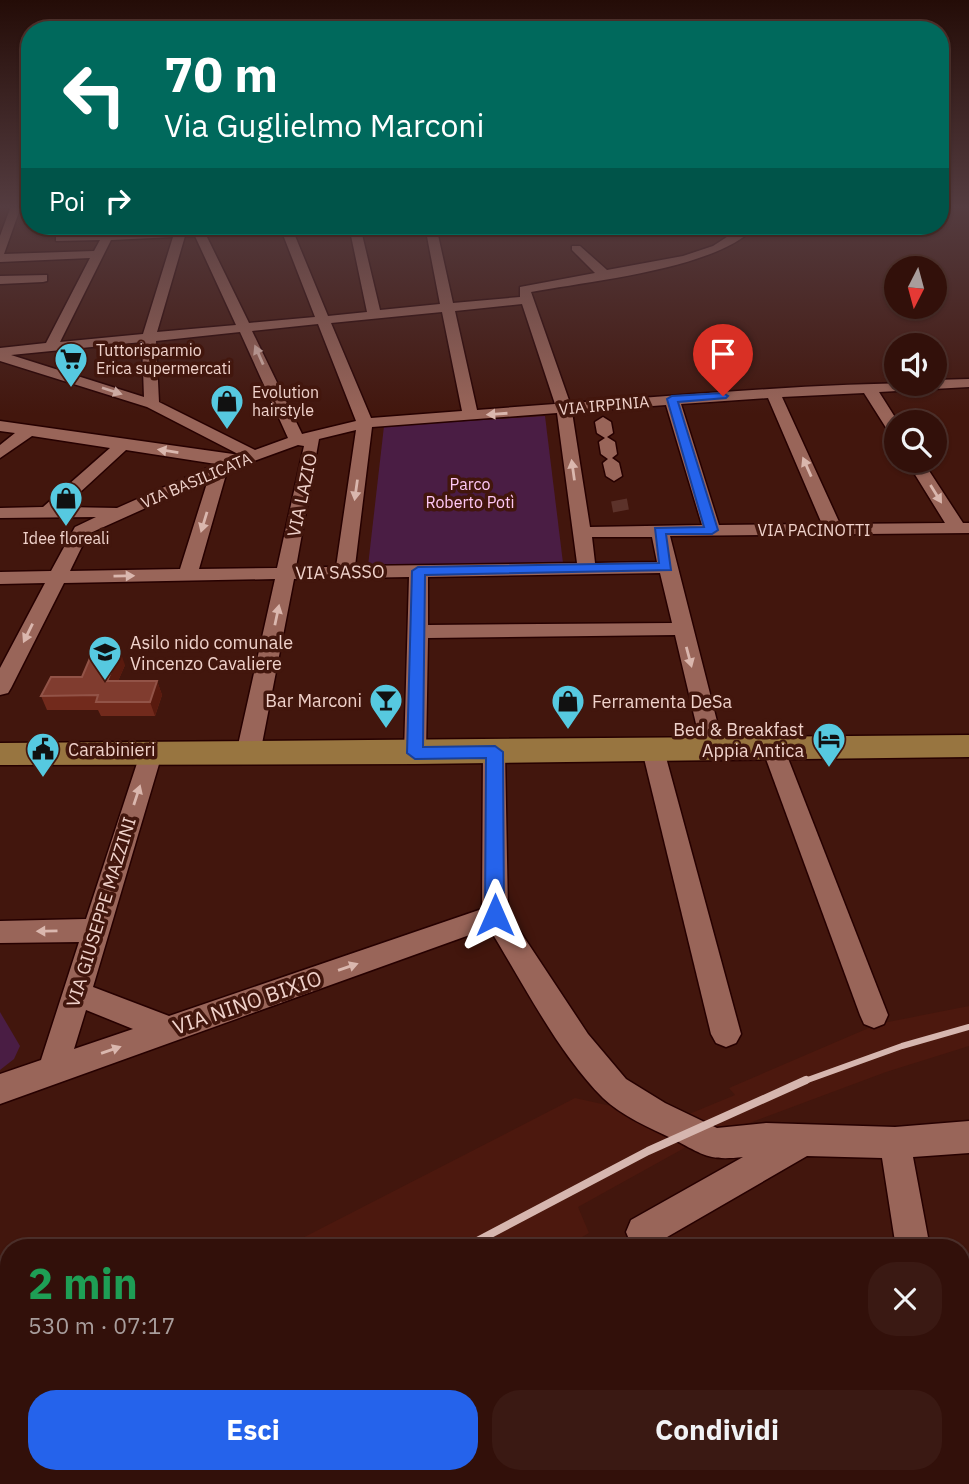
<!DOCTYPE html>
<html lang="it">
<meta charset="utf-8">
<style>
:root{--surface:#32100a;--page:#3a1913;--text:#f1f3f6;--muted:#a89d9c;--line:#4d302b;--accent:#2563eb}
body{margin:0;font-family:"IBM Plex Sans",sans-serif;background:var(--page);color:var(--text);height:100vh;display:flex;flex-direction:column;font-size:26px;white-space:nowrap}
*{box-sizing:border-box;margin:0}
p{font-size:23px;color:var(--muted)}
.icon{flex:none;width:38px;height:38px;fill:none;stroke:currentColor;stroke-width:2;stroke-linecap:round;stroke-linejoin:round}
.map{position:relative;flex:1;overflow:hidden}
.details{position:absolute;left:0px;top:1239px;width:970px;height:245px;display:flex;flex-direction:column;background:var(--surface);border-radius:28px 28px 0 0;box-shadow:0 2px 5px #0004,0 0 0 2px var(--line)}
.details>*{flex:none}
.guide{position:absolute;left:21px;top:21px;width:928px;height:214px;border-radius:28px;box-shadow:0 2px 5px #0004,0 0 0 2px var(--line);background:#00695c;color:#fff;overflow:hidden}
.needle{width:46px;rotate:186deg}
.tools{position:absolute;left:884px;top:256px;display:grid;gap:14px}
.tools a{display:grid;place-items:center;width:63px;height:63px;border-radius:50%;background:var(--surface);box-shadow:0 2px 5px #0004,0 0 0 2px var(--line);font-size:35px}
.pin{position:absolute;display:grid;place-items:center;width:60px;height:60px;color:#fff;margin:-72px -30px;border-radius:50% 50% 50% 0;rotate:-45deg;box-shadow:0 0 7px #0007}
.pin .icon{rotate:45deg}
.me{position:absolute;width:77px;margin:-38px;rotate:0deg;stroke-linejoin:round;filter:drop-shadow(0 0 5px #0008)}
.turn{display:flex;align-items:center;gap:24px;height:147px;padding:0 28px;font-size:32px}
.turn .icon{width:91px;height:91px;stroke-width:2.5}
.turn b{display:block;font-size:49px;line-height:60px}
.then{display:flex;align-items:center;height:66px;padding:0 28px;background:#0003;gap:14px;font-size:26px}
.round{display:grid;place-items:center;flex:none;width:74px;height:74px;border-radius:28px;background:var(--page)}
.head{display:flex;align-items:center;justify-content:space-between;height:119px;padding:0 28px}
h1{font-size:42px;font-weight:700;line-height:52px;color:#1e9e55}
.cta{display:flex;gap:14px;margin-top:auto;padding:14px 28px}
.cta a{flex:1;height:80px;border-radius:28px;background:var(--accent);color:#fff;font-size:28px;font-weight:700;line-height:80px;text-align:center}
.cta a+a{background:var(--page);color:var(--text)}
.map>svg:first-child{display:block}
.built{fill:#4c180e}
.green{fill:#4a1d44}
.lines{fill:none;stroke-linecap:round;stroke-linejoin:round}
.minor-tunnel{stroke:#5c322a;stroke-width:16;stroke-dasharray:16 8;stroke-linecap:butt}
.minor-casing{stroke:#260000;stroke-width:3}
.major-casing{stroke:#260000;stroke-width:3}
.minor{fill:#996559;fill-rule:evenodd}
.major{fill:#987540;fill-rule:evenodd}
.rail-far1{stroke:#d6b6af;stroke-width:6}
.rail{stroke:#d6b6af;stroke-width:8}
.wall{fill:#722a1c}
.shaded-wall{fill:#591a0e}
.building{fill:#803c2f;stroke:#925347;stroke-width:2}
.oneway{fill:#dab7ae}
.route{fill:#2563eb;stroke:#184099;stroke-width:2}
.labels{text-anchor:middle;dominant-baseline:central;stroke-width:7;stroke-linejoin:round;paint-order:stroke}
.far-poi-label{font-size:16px;fill:#f0d2cb;stroke:#42160d;text-anchor:start}
.far-street-label{font-size:16px;fill:#f0d2cb;stroke:#42160d}
.far-park-label{font-size:16px;fill:#fec7f4;stroke:#42160d}
.street-label{font-size:18px;fill:#f0d2cb;stroke:#42160d}
.poi-label{font-size:18px;fill:#f0d2cb;stroke:#42160d;text-anchor:start}
.near-street-label{font-size:21px;fill:#f0d2cb;stroke:#42160d}
</style>
<div class="map">
<svg width="969" height="1484" viewBox="0 0 969 1484">
<rect width="100%" height="100%" fill="#42160d"/>
<g class="built">
<path d="M969 1006V1046L886 1072 688 1146 578 1207 589 1233 563 1248H283L575 1098 611 1106 653 1129 735 1095 729 1088 878 1024Z"/>
<path d="M9 1389V1475H163L147 1484H0V1394Z"/>
</g>
<g class="green">
<path d="M545 416 563 563 368 566 384 426Z"/>
<path d="M0 1012 20 1046 14 1059 0 1070Z"/>
</g>
<g class="lines">
<path class="minor-tunnel" d="M619 500 621 511"/>
<defs>
<g id="minor">
<path d="M11 206H21L4 254 94 251 100 240 56 241V237L60 236 262 226H331L326 229 293 231 328 316 367 312 349 226H360L380 310 440 304 425 226H436L453 303 520 297V287L595 273 572 250V246H580L607 270 683 256 713 246 744 226H756C718 269 589 281 531 292L570 403C691 395 814 383 934 383V380L969 379V387L879 392 898 422 896 436 890 434 864 393 782 397 840 524 945 523 906 460H922L963 523H969V533L670 536 724 749 721 755H705L702 749 675 635 428 638 426 753 423 759H407L404 753 409 577 294 579 260 754 256 760H240L236 754 275 579 64 583 11 688 8 693 0 695V668L45 583 0 584V572L51 571 75 527 96 517 0 518V508L43 507 110 448 32 436 0 458V445L15 433 0 431V421L240 455 147 407 0 361V348L46 343 90 258 0 262V236ZM282 232 315 317 249 323 206 235ZM185 236H195L236 325 157 332ZM173 237 143 334 60 342 111 240ZM522 304 555 404 477 410 455 311ZM442 312 462 411 371 418 331 323ZM318 324 356 421 302 434 252 331ZM240 332 288 438 255 450 159 402 156 341ZM142 342 144 397 11 355ZM768 398 822 524 719 525 681 404ZM666 405 702 525 590 527 572 412ZM557 413 577 563 355 566 372 427ZM356 430 336 567H296L319 439ZM298 445 304 446 277 568 199 569 227 471ZM126 450 216 464 117 508 64 507ZM208 480 180 569 70 571 88 534ZM592 537H652L657 562 595 563ZM660 573 672 623 428 625V577Z"/>
<path d="M47 275V281L43 282 0 284V276Z"/>
<path d="M603 417 611 422 613 433 607 437 615 442 617 454 612 458 619 463 622 476 614 481 606 476 603 463 608 459 601 454 599 442 605 438 597 433 595 422Z"/>
<path d="M773 740 781 742 784 748 888 1015 884 1024 874 1028 864 1024 860 1015 762 748 765 742Z"/>
<path d="M653 742 661 744 664 750 741 1034 736 1043 726 1047 716 1043 711 1034 642 750 645 744Z"/>
<path d="M494 744 502 746 505 752 508 913 588 1034 626 1079 665 1103 717 1128 766 1123 895 1127 969 1121V1153L913 1157 930 1248H896L882 1158 807 1156 655 1244 646 1248 631 1244 626 1232 631 1220 743 1157C708 1161 704 1155 673 1139 650 1128 622 1116 603 1098 558 1053 523 983 489 928L0 1104V1074L41 1060 79 942 0 943V921L86 919 142 748H158L162 754 93 987 169 1016 482 909 483 752 486 746ZM86 1010 133 1029 74 1049Z"/>
<path d="M961 1300 969 1303V1339L961 1336Z"/>
<path d="M961 1450 969 1454V1484H942V1475H961Z"/>
<path d="M321 1475H366L370 1484H325Z"/>
<path d="M566 1475H610L606 1484H562Z"/>
<path d="M798 1475H838L840 1484H800Z"/>
</g>
<path id="major" d="M969 735V757L415 764 0 765V743Z"/>
</defs>
<use href="#minor" class="minor-casing"/>
<use href="#major" class="major-casing"/>
<use href="#minor" class="minor"/>
<use href="#major" class="major"/>
<path class="rail-far1" d="M802 1082 902 1046 969 1027"/>
<g class="rail">
<path d="M464 1248 648 1151 806 1080"/>
<path d="M36 1484 51 1475"/>
</g>
</g>
<path class="wall" d="M125 665 118 681H157L162 695 155 716H101L98 710H47L41 696 82 677Z"/>
<g class="shaded-wall">
<path d="M120 651 125 665 112 695 107 681Z"/>
<path d="M157 681 162 695 155 716 150 702Z"/>
</g>
<path class="building" d="M93 651H120L107 681H157L150 702H96L98 695 41 696 51 677H82Z"/>
<defs><path id="oneway-solid" d="M-6-.8H1V-3.2L6.5 0L1 3.2V.8H-6Z" transform="scale(1.75)"/></defs>
<g class="oneway">
<use href="#oneway-solid" transform="translate(259 355) rotate(-114)"/>
<use href="#oneway-solid" transform="translate(112 391) rotate(18)"/>
<use href="#oneway-solid" transform="translate(497 414) rotate(176)"/>
<use href="#oneway-solid" transform="translate(168 451) rotate(-171)"/>
<use href="#oneway-solid" transform="translate(807 467) rotate(-114)"/>
<use href="#oneway-solid" transform="translate(573 470) rotate(-98)"/>
<use href="#oneway-solid" transform="translate(356 490) rotate(98)"/>
<use href="#oneway-solid" transform="translate(936 494) rotate(58)"/>
<use href="#oneway-solid" transform="translate(204 522) rotate(107)"/>
<use href="#oneway-solid" transform="translate(124 576) rotate(-1)"/>
<use href="#oneway-solid" transform="translate(277 615) rotate(-78)"/>
<use href="#oneway-solid" transform="translate(28 633) rotate(116)"/>
<use href="#oneway-solid" transform="translate(689 657) rotate(75)"/>
<use href="#oneway-solid" transform="translate(137 795) rotate(-72)"/>
<use href="#oneway-solid" transform="translate(47 931) rotate(179)"/>
<use href="#oneway-solid" transform="translate(348 967) rotate(-19)"/>
<use href="#oneway-solid" transform="translate(111 1050) rotate(-19)"/>
</g>
<linearGradient id="sky" x2="0" y2="1"><stop stop-color="#240c07"/><stop offset="0.5" stop-color="#543c40"/><stop offset="1" stop-color="#543c40" stop-opacity="0"/></linearGradient>
<rect width="969" height="414" fill="url(#sky)"/>
<path class="route" d="M723 393 728 396 726 398 678 402 718 530 712 534H666L671 570 425 575 423 747 495 746 503 752 504 915 501 921H488L485 915 486 758 415 759 407 753 412 571 418 567 659 563 655 528 704 527 667 399 672 396Z"/>
<defs>
<symbol id="supermarket-pin" viewBox="-11 -11 22 30"><path d="M0 17L-7.5 6A9.5 9.5 0 1 1 7.5 6Z" fill="#56c9e0" stroke="#42160d"/><path d="M-6-5.5h2.5l.6 2H6L4.5 2H-2.5L-4.4-4H-6ZM-1.5 3.2a1.3 1.3 0 1 0 .1 0ZM3 3.2a1.3 1.3 0 1 0 .1 0Z" fill="#111"/></symbol>
<symbol id="shop-pin" viewBox="-11 -11 22 30"><path d="M0 17L-7.5 6A9.5 9.5 0 1 1 7.5 6Z" fill="#56c9e0" stroke="#42160d"/><path d="M-5-2.5h2.3a2.7 3.5 0 0 1 5.4 0H5L5.5 6h-11ZM-1.5-2.5h3a1.5 2.3 0 0 0-3 0Z" fill="#111"/></symbol>
<symbol id="school-pin" viewBox="-11 -11 22 30"><path d="M0 17L-7.5 6A9.5 9.5 0 1 1 7.5 6Z" fill="#56c9e0" stroke="#42160d"/><path d="M0-5L7-2L0 1L-7-2ZM-4 1L0 2.5L4 1V4Q0 6-4 4Z" fill="#111"/></symbol>
<symbol id="bar-pin" viewBox="-11 -11 22 30"><path d="M0 17L-7.5 6A9.5 9.5 0 1 1 7.5 6Z" fill="#56c9e0" stroke="#42160d"/><path d="M-6-5H6L.8 .8V4.5H3.5V6h-7V4.5H-.8V.8Z" fill="#111"/></symbol>
<symbol id="hotel-pin" viewBox="-11 -11 22 30"><path d="M0 17L-7.5 6A9.5 9.5 0 1 1 7.5 6Z" fill="#56c9e0" stroke="#42160d"/><path d="M-6-4.5h1.5V1H6V5H4.5V3h-9V5H-6ZM-4 0a1.8 1.8 0 1 1 3.6 0ZM.5 0V-2.5h3Q6-2.5 6 0Z" fill="#111"/></symbol>
<symbol id="civic-pin" viewBox="-11 -11 22 30"><path d="M0 17L-7.5 6A9.5 9.5 0 1 1 7.5 6Z" fill="#56c9e0" stroke="#42160d"/><path d="M-.6-6.5H3V-4.5H.6V-3L4-1V1h2V6H-6V1h2V-1L-.6-3ZM-1.2 2.5V6h2.4V2.5Z" fill="#111"/></symbol>
</defs>
<g fill-rule="evenodd">
<use href="#supermarket-pin" x="52" y="340" width="38" height="52"/>
<use href="#shop-pin" x="208" y="382" width="38" height="52"/>
<use href="#shop-pin" x="47" y="479" width="38" height="52"/>
<use href="#school-pin" x="86" y="633" width="38" height="52"/>
<use href="#bar-pin" x="367" y="681" width="38" height="52"/>
<use href="#shop-pin" x="549" y="682" width="38" height="52"/>
<use href="#hotel-pin" x="810" y="720" width="38" height="52"/>
<use href="#civic-pin" x="24" y="730" width="38" height="52"/>
</g>
<g class="labels">
<g class="far-poi-label">
<text x="96" y="350">Tuttorisparmio<tspan x="96" dy="18">Erica supermercati</tspan></text>
<text x="252" y="392">Evolution<tspan x="252" dy="18">hairstyle</tspan></text>
<text x="66" y="538" text-anchor="middle">Idee floreali</text>
</g>
<g class="far-street-label">
<text transform="translate(604 405) rotate(-5)">VIA IRPINIA</text>
<text transform="translate(196 480) rotate(-23)">VIA BASILICATA</text>
<text x="814" y="530">VIA PACINOTTI</text>
</g>
<g class="far-park-label">
<text x="470" y="484">Parco<tspan x="470" dy="18">Roberto Potì</tspan></text>
</g>
<g class="street-label">
<text transform="translate(302 495) rotate(-78)">VIA LAZIO</text>
<text transform="translate(340 572) rotate(-1)">VIA SASSO</text>
<text transform="translate(101 912) rotate(-73)">VIA GIUSEPPE MAZZINI</text>
</g>
<g class="poi-label">
<text x="130" y="642">Asilo nido comunale<tspan x="130" dy="21">Vincenzo Cavaliere</tspan></text>
<text x="362" y="700" text-anchor="end">Bar Marconi</text>
<text x="592" y="701">Ferramenta DeSa</text>
<text x="804" y="729" text-anchor="end">Bed &amp; Breakfast<tspan x="804" dy="21">Appia Antica</tspan></text>
<text x="68" y="749">Carabinieri</text>
</g>
<g class="near-street-label">
<text transform="translate(247 1002) rotate(-19)">VIA NINO BIXIO</text>
</g>
</g>
</svg>
<div class="tools">
<a><svg class="needle" viewBox="-14 -14 28 28"><path d="M0-13l5 13h-10z" fill="#e53935"/><path d="M0 13l5-13h-10z" fill="#a89d9c"/></svg></a>
<a><svg class="icon" aria-label="sound" viewBox="0 0 24 24"><path d="M4 9h4l5-4v14l-5-4H4zM17 9q2 3 0 6"/></svg></a>
<a><svg class="icon" aria-label="search" viewBox="0 0 24 24"><circle cx="10" cy="10" r="6"/><path d="M15 15l6 6"/></svg></a>
</div>
<div class="pin" style="left:723px;top:396px;background:#d93025"><svg class="icon" aria-label="arrive" viewBox="0 0 24 24"><path d="M6 21V4h12l-3 4 3 4H6"/></svg></div>
<svg class="me" style="left:495px;top:915px" viewBox="-20 -20 40 40"><path d="M0-17L14 15 0 8-14 15z" fill="#2563eb" stroke="#fff" stroke-width="4"/></svg>
<div class="guide">
<div class="turn"><svg class="icon" aria-label="left" viewBox="0 0 24 24"><path d="M17 20v-9H6M10 6l-5 5 5 5"/></svg><div><b>70 m</b>Via Guglielmo Marconi</div></div>
<div class="then">Poi<svg class="icon" aria-label="right" viewBox="0 0 24 24"><path d="M7 20v-9h11M14 6l5 5-5 5"/></svg></div>
</div>
<section class="details">
<div class="head"><div><h1>2 min</h1><p>530 m · 07:17</p></div><a class="round"><svg class="icon" aria-label="close" viewBox="0 0 24 24"><path d="M6 6l12 12M18 6L6 18"/></svg></a></div>
<div class="cta"><a>Esci</a><a>Condividi</a></div>
</section>
</div>
